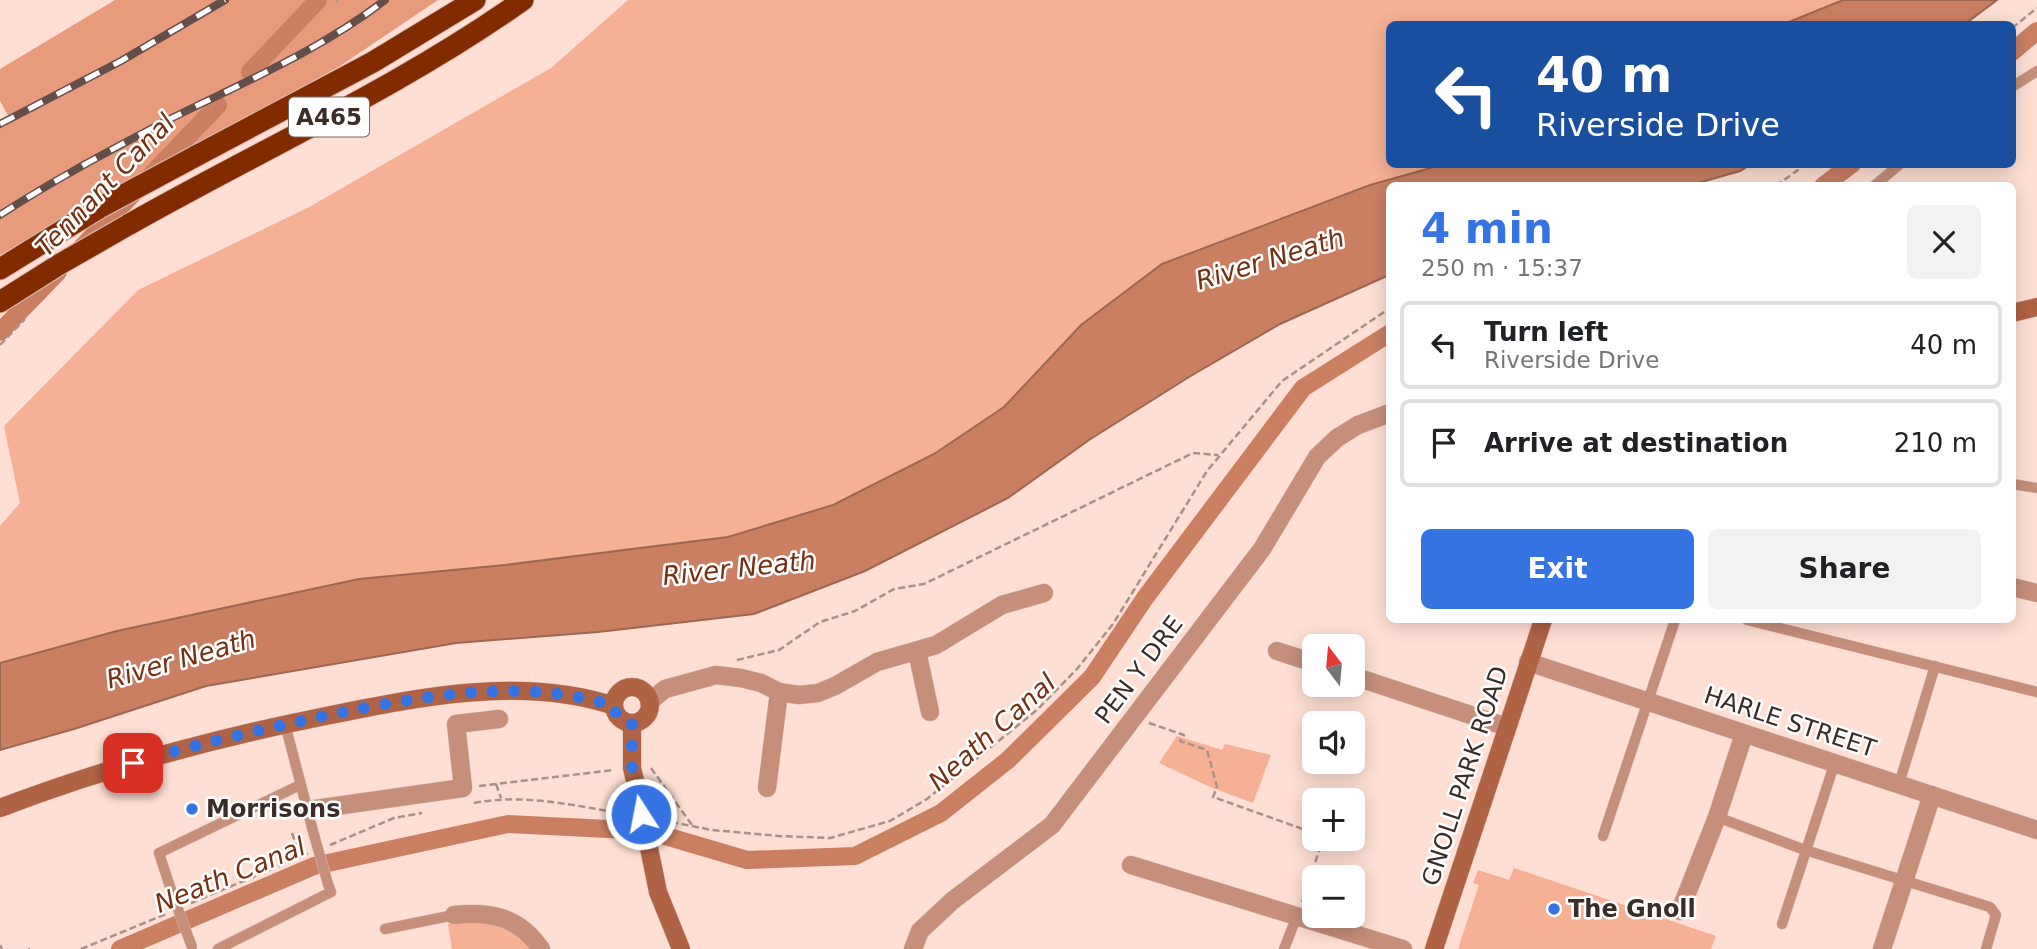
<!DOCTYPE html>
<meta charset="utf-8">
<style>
:root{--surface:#fff;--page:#f2f2f2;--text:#202124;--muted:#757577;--line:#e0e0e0;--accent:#3673e2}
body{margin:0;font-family:"DejaVu Sans",sans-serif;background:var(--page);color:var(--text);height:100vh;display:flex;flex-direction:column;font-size:26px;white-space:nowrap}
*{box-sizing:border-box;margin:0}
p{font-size:23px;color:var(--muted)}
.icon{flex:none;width:38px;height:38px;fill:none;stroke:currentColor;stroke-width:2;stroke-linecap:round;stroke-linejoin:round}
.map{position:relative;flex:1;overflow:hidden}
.sheet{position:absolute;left:1386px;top:182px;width:630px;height:441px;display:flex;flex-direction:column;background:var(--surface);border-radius:10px;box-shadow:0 4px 18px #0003}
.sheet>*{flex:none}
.banner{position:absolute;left:1386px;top:21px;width:630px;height:147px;border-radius:10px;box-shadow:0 4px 18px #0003;background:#1a4fa0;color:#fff;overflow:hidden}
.needle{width:46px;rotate:344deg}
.buttons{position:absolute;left:1302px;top:634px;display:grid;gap:14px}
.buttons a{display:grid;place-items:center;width:63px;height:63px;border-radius:10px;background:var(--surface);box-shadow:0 4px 18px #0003;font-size:35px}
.pin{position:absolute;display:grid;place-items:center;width:60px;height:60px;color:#fff;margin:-30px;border-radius:14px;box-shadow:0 4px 10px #0006}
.me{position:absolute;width:77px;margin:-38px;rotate:349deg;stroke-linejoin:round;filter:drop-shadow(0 0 5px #0008)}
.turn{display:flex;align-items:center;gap:24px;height:147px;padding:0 35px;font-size:32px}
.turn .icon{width:91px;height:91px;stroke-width:2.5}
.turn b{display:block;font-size:49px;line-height:60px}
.round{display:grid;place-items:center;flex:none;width:74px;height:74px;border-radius:10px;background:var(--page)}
.summary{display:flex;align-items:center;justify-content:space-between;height:119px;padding:0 35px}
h1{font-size:42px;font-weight:600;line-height:52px;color:var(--accent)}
.primary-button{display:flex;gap:14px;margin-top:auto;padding:14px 35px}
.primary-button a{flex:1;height:80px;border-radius:10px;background:var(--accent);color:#fff;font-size:28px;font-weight:600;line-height:80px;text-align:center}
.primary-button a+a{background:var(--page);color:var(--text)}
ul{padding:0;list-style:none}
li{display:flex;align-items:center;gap:21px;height:88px;margin:0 14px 10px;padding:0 21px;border:4px solid var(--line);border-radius:10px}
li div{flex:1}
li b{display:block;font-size:26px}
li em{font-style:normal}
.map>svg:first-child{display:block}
.green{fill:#f6b095}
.forest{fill:#e89a7d}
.water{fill:#ca7f63;stroke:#9f6651;stroke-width:2}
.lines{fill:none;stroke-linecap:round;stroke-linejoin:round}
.canal{stroke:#ca7f63;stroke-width:18}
.lane-casing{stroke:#d8bbb0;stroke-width:11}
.street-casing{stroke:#d8bbb0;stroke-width:19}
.secondary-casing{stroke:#d8bbb0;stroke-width:19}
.highway-casing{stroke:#d8bbb0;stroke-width:23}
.path{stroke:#a99187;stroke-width:2.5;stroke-dasharray:7 3.5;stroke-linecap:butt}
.lane{stroke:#c58f7a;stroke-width:10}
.street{stroke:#c58f7a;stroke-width:18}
.secondary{stroke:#b06244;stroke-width:18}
.highway{stroke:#832b00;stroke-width:21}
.rail-casing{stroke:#614f48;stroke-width:8}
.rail{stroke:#fff;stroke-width:5;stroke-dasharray:16;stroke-linecap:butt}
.lane-bridge-casing{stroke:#d8bbb0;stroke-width:11;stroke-linecap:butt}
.secondary-bridge-casing{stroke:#d8bbb0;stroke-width:19;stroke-linecap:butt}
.highway-bridge-casing{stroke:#d8bbb0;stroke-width:23;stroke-linecap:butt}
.lane-bridge{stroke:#c58f7a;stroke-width:10}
.secondary-bridge{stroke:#b06244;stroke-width:18}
.highway-bridge{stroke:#832b00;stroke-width:21}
.route{stroke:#3673e2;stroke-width:12;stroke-dasharray:0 21.6}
.poi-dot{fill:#3673e2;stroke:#fff;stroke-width:2.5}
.labels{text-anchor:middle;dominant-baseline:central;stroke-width:5;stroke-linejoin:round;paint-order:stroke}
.shield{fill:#fff;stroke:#756b67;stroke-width:2}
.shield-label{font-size:23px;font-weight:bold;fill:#3a2c26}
.street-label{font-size:24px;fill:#3a2c26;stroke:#fff}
.poi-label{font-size:24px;font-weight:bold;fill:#3a2c26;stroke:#fff;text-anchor:start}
.water-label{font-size:26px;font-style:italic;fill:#752f12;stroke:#fff}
</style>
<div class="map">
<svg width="2037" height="949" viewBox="0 0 2037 949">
<rect width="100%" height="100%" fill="#ffdfd3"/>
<g class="green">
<path d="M628 0H1843L1784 24H1390V164L1445 165 1370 185 1162 264 1081 325 1004 407 934 454 833 505 728 537 505 565 359 579 117 631 0 663V526L20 503 4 426 138 290 311 206 551 68Z"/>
<path d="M1177 736 1222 750 1225 744 1271 755 1253 803 1210 787 1159 763Z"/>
<path d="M1514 868 1716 936 1711 949H1458L1479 885 1473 883 1478 870 1509 880Z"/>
<path d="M473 920 505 925 534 949H452L448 924Z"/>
</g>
<path class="forest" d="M115 0H438L340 66 0 255V124L10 119 0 101V69Z"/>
<g class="water">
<path d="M1843 0H1997L1965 24H1784Z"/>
<path d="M1445 164 1750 165 1740 171 1691 185 1390 186 1389 275 1280 324 1189 377 1089 440 1008 498 865 571 754 614 598 632 456 643 206 686 74 729 0 750V663L117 631 359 579 505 565 728 537 833 505 934 454 1004 407 1081 325 1162 264 1370 185Z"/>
</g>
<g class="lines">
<g class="canal">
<path d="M2012 52 2037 31"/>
<path d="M250 72 318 0"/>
<path d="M1823 186 1852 164"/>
<path d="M82 247 218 105"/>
<path d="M0 332 58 272"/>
<path d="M120 949 314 866 508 824 628 830 662 835 747 860 855 856 941 813 1008 760 1092 677 1145 598 1303 388 1390 333"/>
</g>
<defs>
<g id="lane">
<path d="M2012 87 2037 71"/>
<path d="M1874 186 1900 164"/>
<path d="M2012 484 2037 488"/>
<path d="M1747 620 2037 692"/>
<path d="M285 724 314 835"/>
<path d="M1899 784 1935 666"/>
<path d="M1717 817 1805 850 1990 907 1996 915 1986 949"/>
<path d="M1603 836 1675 620"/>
<path d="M173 896 159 853 300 785"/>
<path d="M1782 924 1835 762"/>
<path d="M385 929 454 915"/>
<path d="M218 949 331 892 328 884"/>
<path d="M1284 949 1297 916"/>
</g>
<g id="street">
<path d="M2012 587 2037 593"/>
<path d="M917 651 930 712"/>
<path d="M1277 651 1314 663"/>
<path d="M1528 662 2037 830"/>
<path d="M1353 676 1507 727"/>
<path d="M649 702 665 689 716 675 741 678 761 683 779 692 799 695 818 693 835 686 877 662 936 645 1002 605 1044 593"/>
<path d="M767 788 779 692"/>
<path d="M308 810 463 788 456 724 499 719"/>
<path d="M1131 865 1403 949"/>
<path d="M1680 911 1717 817 1744 734"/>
<path d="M454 915C491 911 519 917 541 949"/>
<path d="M913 949 920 931 952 901 1052 825 1262 549 1317 457 1337 438 1358 425 1390 413"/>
<path d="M1882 949 1932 795"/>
</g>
<g id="secondary">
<path d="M2012 313 2037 307"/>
<circle cx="632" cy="705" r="18"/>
<path d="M632 723V768L637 789"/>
<path d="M0 808C105 768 211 739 321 717 414 698 521 675 614 706"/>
<path d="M658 892 681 949"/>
<path d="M1434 949 1543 620"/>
</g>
<g id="highway">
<path d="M196 156 373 62 475 0"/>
<path d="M128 225C260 150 399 88 523 0"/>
<path d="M0 269 99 208"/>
<path d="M0 302 60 264"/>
</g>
</defs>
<use href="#lane" class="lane-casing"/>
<use href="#street" class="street-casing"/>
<use href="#secondary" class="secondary-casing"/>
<use href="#highway" class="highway-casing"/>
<g class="path">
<path d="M336 1 337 0"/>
<path d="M2012 28 2037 8"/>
<path d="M1776 186 1806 164"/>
<path d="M0 345 25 319"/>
<path d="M737 660 779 650 820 622 855 611 894 589 924 584 1193 453 1218 455"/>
<path d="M1149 723 1184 735 1180 741 1207 750 1217 787 1213 797 1314 833"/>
<path d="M651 768 692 825"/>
<path d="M496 784 501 798"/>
<path d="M479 786 614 770"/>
<path d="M474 803C525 793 575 806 626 814"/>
<path d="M661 820 712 830 779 836 830 838 890 821 927 799 1038 709 1077 669 1113 624 1207 471 1282 381 1390 308"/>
<path d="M292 833 300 856"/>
<path d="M330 845 394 818 422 813"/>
<path d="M1302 902 1320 848 1319 838"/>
<path d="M191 903 308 854"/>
<path d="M0 945 2 949"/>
<path d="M28 949H30"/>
<path d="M81 949 166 914"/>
</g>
<use href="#lane" class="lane"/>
<use href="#street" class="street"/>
<use href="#secondary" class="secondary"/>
<use href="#highway" class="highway"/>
<defs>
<g id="rail">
<path d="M0 124 121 61 225 0"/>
<path d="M0 215C52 181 107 152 162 123 237 85 318 52 385 0"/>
</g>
</defs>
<use href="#rail" class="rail-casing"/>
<use href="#rail" class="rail"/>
<defs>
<g id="lane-bridge">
<path d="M314 835 328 884"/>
<path d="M173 896 192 947"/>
</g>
<path id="secondary-bridge" d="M637 789 658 892"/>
<g id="highway-bridge">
<path d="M99 208 196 156"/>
<path d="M60 264 128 225"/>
</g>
</defs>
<use href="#lane-bridge" class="lane-bridge-casing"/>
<use href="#secondary-bridge" class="secondary-bridge-casing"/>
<use href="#highway-bridge" class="highway-bridge-casing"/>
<use href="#lane-bridge" class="lane-bridge"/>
<use href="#secondary-bridge" class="secondary-bridge"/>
<use href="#highway-bridge" class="highway-bridge"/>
</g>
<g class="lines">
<path class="route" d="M133 763C196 744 260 730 324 716 418 697 521 676 614 706L617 716 632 723V768L641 814"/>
</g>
<g class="poi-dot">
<circle cx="192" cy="809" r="7"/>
<circle cx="1554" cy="909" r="7"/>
</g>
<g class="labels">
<rect class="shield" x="289" y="97.5" width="80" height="39" rx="5"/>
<g class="shield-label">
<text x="329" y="117">A465</text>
</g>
<g class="street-label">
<text transform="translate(1139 670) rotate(-53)">PEN Y DRE</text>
<text transform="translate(1790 722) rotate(18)">HARLE STREET</text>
<text transform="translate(1465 776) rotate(-72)">GNOLL PARK ROAD</text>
</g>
<g class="poi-label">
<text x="206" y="809">Morrisons</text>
<text x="1568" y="909">The Gnoll</text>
</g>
<g class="water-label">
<text transform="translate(105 185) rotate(-46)">Tennant Canal</text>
<text transform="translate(1270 259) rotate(-17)">River Neath</text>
<text transform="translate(739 568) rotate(-6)">River Neath</text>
<text transform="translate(181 659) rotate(-16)">River Neath</text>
<text transform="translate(992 732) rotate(-42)">Neath Canal</text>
<text transform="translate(230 875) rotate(-22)">Neath Canal</text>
</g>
</g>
</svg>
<div class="buttons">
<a><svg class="needle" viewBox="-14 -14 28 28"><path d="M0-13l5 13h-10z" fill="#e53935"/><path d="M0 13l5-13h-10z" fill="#757577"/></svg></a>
<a><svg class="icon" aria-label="sound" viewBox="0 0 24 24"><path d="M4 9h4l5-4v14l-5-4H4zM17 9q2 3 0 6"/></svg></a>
<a>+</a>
<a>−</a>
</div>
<div class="pin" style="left:133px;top:763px;background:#d93025"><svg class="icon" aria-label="arrive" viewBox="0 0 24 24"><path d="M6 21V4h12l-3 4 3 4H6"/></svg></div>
<svg class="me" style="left:641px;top:814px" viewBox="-20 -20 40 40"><circle r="17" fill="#3673e2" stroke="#fff" stroke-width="3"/><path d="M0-11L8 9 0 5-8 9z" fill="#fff"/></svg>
<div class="banner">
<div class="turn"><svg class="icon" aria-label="left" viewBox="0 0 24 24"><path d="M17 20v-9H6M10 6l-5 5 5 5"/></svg><div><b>40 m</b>Riverside Drive</div></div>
</div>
<section class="sheet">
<div class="summary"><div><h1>4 min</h1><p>250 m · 15:37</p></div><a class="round"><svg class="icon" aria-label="close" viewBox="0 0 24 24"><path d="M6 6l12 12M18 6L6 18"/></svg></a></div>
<ul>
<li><svg class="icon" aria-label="left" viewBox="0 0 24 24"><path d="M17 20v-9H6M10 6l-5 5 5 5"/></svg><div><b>Turn left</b><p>Riverside Drive</p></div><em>40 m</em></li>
<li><svg class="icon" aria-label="arrive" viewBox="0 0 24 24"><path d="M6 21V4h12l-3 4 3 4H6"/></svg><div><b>Arrive at destination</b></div><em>210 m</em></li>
</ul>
<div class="primary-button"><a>Exit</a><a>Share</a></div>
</section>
</div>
